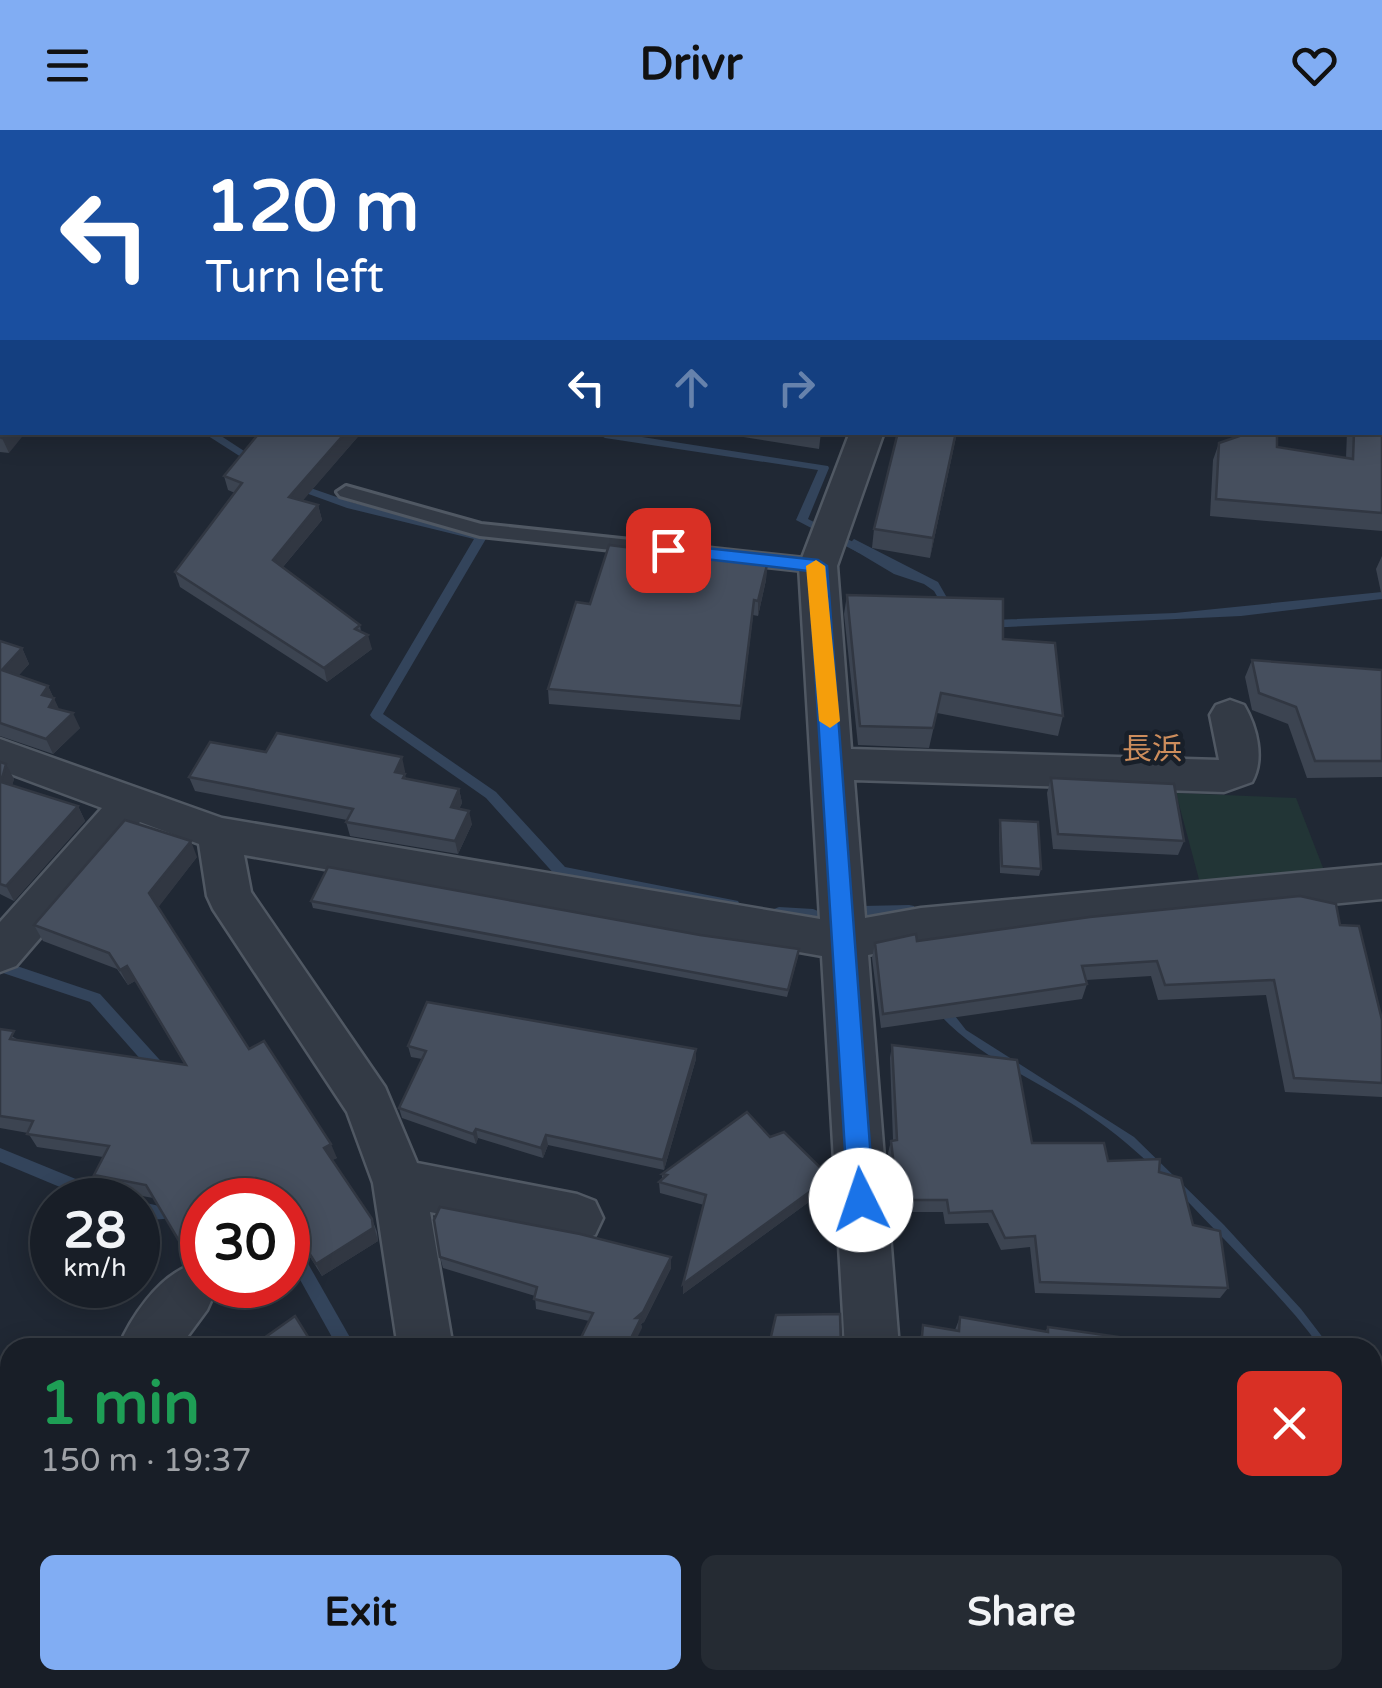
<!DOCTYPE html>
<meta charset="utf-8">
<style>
:root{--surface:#181e27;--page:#252b33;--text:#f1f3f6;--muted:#9fa2a7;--line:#363c44;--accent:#81adf3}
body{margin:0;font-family:"Varela Round","Noto Sans JP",sans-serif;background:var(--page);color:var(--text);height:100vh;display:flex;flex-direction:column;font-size:38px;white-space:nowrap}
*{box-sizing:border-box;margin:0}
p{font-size:32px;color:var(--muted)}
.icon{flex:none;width:55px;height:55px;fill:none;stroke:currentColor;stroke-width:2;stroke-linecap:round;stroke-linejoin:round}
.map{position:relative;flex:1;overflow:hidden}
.side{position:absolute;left:0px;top:1208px;width:1382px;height:352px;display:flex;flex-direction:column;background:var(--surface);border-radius:30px 30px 0 0;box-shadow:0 5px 25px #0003,0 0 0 2px var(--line)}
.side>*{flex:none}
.hud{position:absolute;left:0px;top:0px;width:1382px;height:305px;box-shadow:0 5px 25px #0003,0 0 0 2px var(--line);background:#1a4fa0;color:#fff;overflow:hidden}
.speed{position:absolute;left:30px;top:1048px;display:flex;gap:20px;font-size:50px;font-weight:700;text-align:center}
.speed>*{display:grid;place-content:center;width:130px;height:130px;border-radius:50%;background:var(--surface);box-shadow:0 5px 25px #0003,0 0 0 2px var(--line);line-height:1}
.speed small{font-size:25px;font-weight:400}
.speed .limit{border:15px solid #d22;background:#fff;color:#111}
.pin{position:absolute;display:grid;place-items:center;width:85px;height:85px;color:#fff;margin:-42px;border-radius:20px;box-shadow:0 5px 15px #0006}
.me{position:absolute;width:110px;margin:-55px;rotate:356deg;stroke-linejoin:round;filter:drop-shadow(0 0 8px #0008)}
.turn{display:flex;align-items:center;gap:35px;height:210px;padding:0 40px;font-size:45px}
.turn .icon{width:130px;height:130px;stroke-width:2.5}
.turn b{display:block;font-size:70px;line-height:85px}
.lanes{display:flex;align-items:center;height:95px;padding:0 40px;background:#0003;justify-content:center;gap:50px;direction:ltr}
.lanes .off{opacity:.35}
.round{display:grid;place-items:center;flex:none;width:105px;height:105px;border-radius:15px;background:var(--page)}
.head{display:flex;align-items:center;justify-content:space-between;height:170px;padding:0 40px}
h1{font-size:60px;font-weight:700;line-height:75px;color:#1e9e55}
.cta{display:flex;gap:20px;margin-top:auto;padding:20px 40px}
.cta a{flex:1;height:115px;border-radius:15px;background:var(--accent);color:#111;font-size:40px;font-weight:700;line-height:115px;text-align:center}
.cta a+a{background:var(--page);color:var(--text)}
header{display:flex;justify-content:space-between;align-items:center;height:130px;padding:0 40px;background:var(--accent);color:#111;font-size:45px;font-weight:700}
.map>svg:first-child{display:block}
.green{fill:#223536}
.water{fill:#33445b}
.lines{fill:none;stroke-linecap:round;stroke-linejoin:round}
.stream{fill:#33445b;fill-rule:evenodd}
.lane-casing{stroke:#505863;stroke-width:6}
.street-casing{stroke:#505863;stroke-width:5}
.secondary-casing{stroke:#505863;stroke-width:5}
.lane{fill:#333a45;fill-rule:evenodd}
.street{fill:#333a45;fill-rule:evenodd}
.secondary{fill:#414958;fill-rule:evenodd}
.wall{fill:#3c4451}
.shaded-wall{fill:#313742}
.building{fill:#464f5e;stroke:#313742;stroke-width:2.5}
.route{fill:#1a73e8;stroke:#114b97;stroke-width:2.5}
.slow{fill:#f59e0b}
.labels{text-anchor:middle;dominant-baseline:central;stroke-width:9;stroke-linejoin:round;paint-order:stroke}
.quarter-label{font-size:30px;fill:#cd8d5c;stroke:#181f29}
</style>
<header><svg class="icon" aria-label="menu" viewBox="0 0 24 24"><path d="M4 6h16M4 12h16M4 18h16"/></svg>Drivr<svg class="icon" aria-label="heart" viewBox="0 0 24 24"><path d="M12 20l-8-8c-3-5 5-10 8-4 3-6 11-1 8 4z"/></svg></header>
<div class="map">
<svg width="1382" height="1558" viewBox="0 0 1382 1558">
<rect width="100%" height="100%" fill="#202834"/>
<path class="green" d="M1176 663 1296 668 1325 743 1200 753Z"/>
<g class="water">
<path d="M854 409 938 452 958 487 965 491 1175 483 1382 462V469L1241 486 963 499 952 492 934 461 924 454 894 444 847 416Z"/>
<path d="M937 863 966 900 1134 1007 1224 1095 1301 1179 1330 1217H1320C1292 1178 1257 1144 1224 1109 1181 1065 1140 1019 1089 985 1037 949 974 927 933 877Z"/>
</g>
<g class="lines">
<g class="stream">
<path d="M972 0H982L980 2H971Z"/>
<path d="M202 302H215L261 332 260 334H252Z"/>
<path d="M610 302 828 336 829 338 808 389 869 420 867 423H859L796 390 818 340 605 308 600 305 601 303Z"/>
<path d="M296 353 354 373 481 403 487 407 383 584 496 662 565 737 733 770 738 771 740 775 738 779 733 780 556 746 486 668 372 588 370 585 474 409 347 378 292 358 291 356Z"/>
<path d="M909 775 914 776 917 786 915 790H905L903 786 862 788 857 786 855 782 857 778 862 776Z"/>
<path d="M779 777 813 779 818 781 820 785 818 789 813 791 779 789 774 787 772 783 774 779Z"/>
<path d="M8 833 100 864 168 939 170 944 168 949 163 950 158 949 90 872 3 843 1 839 3 835Z"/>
<path d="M0 1018 115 1065 117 1070H91L0 1032Z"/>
<path d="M176 1064 182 1066 184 1071C170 1094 161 1091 138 1085V1071L159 1076Z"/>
<path d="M288 1107 294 1109 356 1218H338L288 1128Z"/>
<path d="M395 1550H415L412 1558H392Z"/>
</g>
<defs>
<path id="lane" d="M346 356 481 394 818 430 827 436 818 442 480 406 340 366 337 362Z"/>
<g id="street">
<path d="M1157 0H1185V2H1158Z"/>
<path d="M850 302H884L837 436 851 619 1219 630 1210 585 1216 575 1230 570 1244 575C1257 597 1265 629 1252 652L1224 662 854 650 865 788 921 778 1382 735V769L921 814 868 825 899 1218H845L822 826 244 725 251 762 385 957 417 1033 577 1064 595 1071 603 1088 595 1105 577 1112 430 1082 453 1218H398L373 1053 347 982 213 779 207 766 199 714 140 692 16 836 0 842V792L102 678 0 640V609L222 688 820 789 799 436Z"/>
<path d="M188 1136 202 1142V1155H212L215 1162 207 1180 179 1218H118C131 1187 157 1149 188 1136Z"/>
<path d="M10 1457V1538L0 1542V1461Z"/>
<rect x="866" y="1550" width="62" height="8"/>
<path d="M1113 1550H1202L1205 1558H1116Z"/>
</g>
<path id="secondary" d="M0 105 2 106V128H0Z"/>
</defs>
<use href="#lane" class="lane-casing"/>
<use href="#street" class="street-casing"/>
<use href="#secondary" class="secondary-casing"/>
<use href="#lane" class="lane"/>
<use href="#street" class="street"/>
<use href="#secondary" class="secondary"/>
</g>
<g class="wall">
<rect x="1203" y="0" width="174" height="2"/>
<path d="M1380 50H1382V141L1380 140Z"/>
<path d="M0 119 9 323 0 322Z"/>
<path d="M1382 300V401L1210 386 1213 330 1219 313 1277 317 1346 328 1347 302H1380Z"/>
<path d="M245 302H362L302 371 318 375 322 390 283 437 360 495 361 502 372 519 327 552 180 457 175 442 235 363 228 360 224 346 256 307Z"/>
<path d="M643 302H674L672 307Z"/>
<path d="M718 302H821L819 319 718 303Z"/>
<path d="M898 302H957L930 428 872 418 874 399Z"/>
<path d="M1382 426V467L1376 439Z"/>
<path d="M767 435 766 450 758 486 753 485 740 590 549 574 548 559 590 474Z"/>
<path d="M847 465 1003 509 1063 586 1058 606 937 583 929 618 858 615 844 484Z"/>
<path d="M0 511 22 518 29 534 18 546 48 556 59 580 80 598 53 624 0 606Z"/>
<path d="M1252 530 1382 540V647L1307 648 1288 594 1252 580 1245 547Z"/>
<path d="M266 622 405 641 404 644 406 648 459 659 462 673 459 679 472 694 458 724 350 706 346 692 347 690 195 661 189 647Z"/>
<path d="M0 632 14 649 12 655 78 676 85 691 14 771 0 764Z"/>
<path d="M1051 648 1184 711 1178 725 1053 719 1047 663Z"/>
<path d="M1000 690 1041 739 1039 746 1000 743 999 698Z"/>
<path d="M197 727 158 777 249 919 337 1028 332 1030 372 1089 377 1102 378 1111 322 1146 288 1092V1070H202V1139L193 1134 153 1068 104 1059 94 1045 103 1027 37 1017 28 1003 0 998V899L20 911 185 935 135 851 128 855 117 839 43 811 34 795Z"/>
<path d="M311 771 798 826 787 867 313 778Z"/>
<path d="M1340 795 1382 890V967L1285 962 1266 865 1158 870 1151 846 1086 850 1087 854 1082 869 881 898 872 828 875 813Z"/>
<path d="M892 915 1032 1013 1159 1042 1193 1095 1228 1158 1220 1168 1035 1163 1030 1117 1001 1120 988 1093 945 1094 943 1082H895L888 1023 891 1011 893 1010 890 928Z"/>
<path d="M408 916 696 929 664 1040 548 1015 543 1028 478 1008 476 1014 402 988 399 978 422 929 411 927Z"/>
<path d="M770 1007 828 1058 683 1164V1154L704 1075 660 1063 659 1052 662 1050V1044Z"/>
<path d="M440 1127H671V1138L644 1192 641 1194 642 1198 589 1191 536 1179 535 1166 443 1138Z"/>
<path d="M960 1187 1045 1202 1048 1197 1196 1218H918L923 1195 955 1200Z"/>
<path d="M71 1550H273L270 1558H100Z"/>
<path d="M1291 1550H1372L1382 1558H1292Z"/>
</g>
<g class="shaded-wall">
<path d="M473 0H490V2H472Z"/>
<path d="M7 302H26L9 323 2 308Z"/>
<path d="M346 302H362L293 382 289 367Z"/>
<path d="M956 302H957L930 428 933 408Z"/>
<path d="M318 375 322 390 277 444 273 430Z"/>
<path d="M767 435 766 450 758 486V471Z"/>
<path d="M754 470 753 485 740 590 741 576Z"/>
<path d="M368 505 372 519 327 552 324 538Z"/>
<path d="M22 518 29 534 10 555 2 540Z"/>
<path d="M48 556 61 583 56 592 42 565Z"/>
<path d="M73 583 80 598 53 624 46 609Z"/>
<path d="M402 627 405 641 398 655 395 642Z"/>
<path d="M6 634 14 649 9 667 1 652Z"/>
<path d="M459 659 462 673 453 690 451 677Z"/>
<path d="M78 676 85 691 14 771 6 756Z"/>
<path d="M469 681 472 694 458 724 455 711Z"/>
<path d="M191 711 197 727 157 779 149 763Z"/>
<path d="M127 836 135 851 128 855 120 840Z"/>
<path d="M696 919V929L664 1040 663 1030Z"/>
<path d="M476 999 478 1008 476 1014 473 1004Z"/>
<path d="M546 1005 548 1015 543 1028 541 1018Z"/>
<path d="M331 1014 337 1028 329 1032 324 1018Z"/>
<path d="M830 1047 828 1058 683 1164V1154Z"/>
<path d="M372 1089 378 1111 322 1146 316 1134Z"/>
<path d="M671 1127V1138L644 1192 641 1194 642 1198 632 1218H626L636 1188Z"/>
<path d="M259 1550H273L270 1558H256Z"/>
</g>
<g class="building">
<path d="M310 0H473L472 2H308Z"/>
<path d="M1269 0H1377V2H1265Z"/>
<path d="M2 26V86L0 87V27Z"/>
<path d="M1380 50H1382V121L1380 120Z"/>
<path d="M0 119H2V302H7L2 308 0 307Z"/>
<path d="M1380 145 1382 146V281H1380Z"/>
<path d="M1380 299 1382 300V383L1216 369 1219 313 1251 302H1277V317L1353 329 1354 302H1380Z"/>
<path d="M260 302H346L289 367 318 375 273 430 360 495 355 499 368 505 324 538 175 442 242 353 224 346Z"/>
<path d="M898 302H956L933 408 874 399Z"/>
<path d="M609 415 767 435 758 471 754 470 741 576 548 559 576 472 590 474Z"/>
<path d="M847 465 1003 469V509L1055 513 1063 586 941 563 933 598 860 596Z"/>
<path d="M0 511 22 518 2 540 48 556 42 565 54 568 49 577 73 583 46 609 0 593Z"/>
<path d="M1252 530 1382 540V631H1315L1296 577 1259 563Z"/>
<path d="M277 603 402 627 395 642 405 644 403 648 459 659 451 677 469 681 455 711 346 692 353 679 189 647 210 612 266 622Z"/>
<path d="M0 632 6 634 1 652 78 676 6 756 0 754Z"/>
<path d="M1051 648 1174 654 1184 711 1058 704Z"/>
<path d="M125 690 191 711 149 763 249 919 264 911 331 1014 324 1018 372 1089 373 1098 316 1134 288 1089V1070H202V1125L197 1128 185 1121 146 1055 94 1045 109 1016 27 1004 33 991 0 986V899L14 901 10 909 186 935 127 836 120 840 109 823 34 795Z"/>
<path d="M1000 690 1038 692 1041 739 1002 736Z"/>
<path d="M328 737 700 805 799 819 788 860 311 771Z"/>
<path d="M1300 766 1336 774 1340 795 1359 796 1382 890V953L1294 948 1274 850 1165 855 1157 831 1082 836 1087 854 883 884 875 813 916 804 917 811 1090 787Z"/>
<path d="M427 872 696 919 663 1030 546 1005 541 1018 476 999 473 1004 399 978 426 921 408 916Z"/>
<path d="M892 915 1017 930 1032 1013H1104L1108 1031 1160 1029 1159 1042 1181 1048 1193 1095 1220 1101 1228 1158 1040 1152 1035 1106 1005 1108 992 1081 949 1083 947 1070H898L891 1011 897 1010Z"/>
<path d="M747 982 770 1007 784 1002 830 1047 683 1154 706 1065 659 1052 667 1045 662 1044Z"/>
<path d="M440 1077 580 1104 671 1127 643 1182 636 1188H641L626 1218H576L593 1183 534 1169 537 1157 440 1127 434 1090Z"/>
<path d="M840 1184 841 1218H776L770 1211 776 1185Z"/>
<path d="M295 1186 315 1218H250Z"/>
<path d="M960 1187 1048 1202V1197L1196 1218H921L923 1195 959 1201Z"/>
<path d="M1372 1345 1381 1347 1382 1356V1558H1306V1550H1372Z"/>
<path d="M89 1550H259L256 1558H117Z"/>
<path d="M435 1550H867L872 1553 873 1558H436Z"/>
</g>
<path class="route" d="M668 414 818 430 827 436 874 1070 870 1078 861 1082 852 1078 848 1070 809 441 661 424V416Z"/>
<path class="slow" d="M816 430 825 436 840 591 830 598 819 591 806 436Z"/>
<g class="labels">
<g class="quarter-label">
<text x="1152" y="619">長浜</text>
</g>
</g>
</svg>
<div class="speed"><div>28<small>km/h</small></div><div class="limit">30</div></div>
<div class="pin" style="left:668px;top:420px;background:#d93025"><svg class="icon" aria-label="arrive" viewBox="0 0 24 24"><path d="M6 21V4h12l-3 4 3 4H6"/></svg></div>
<svg class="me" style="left:861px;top:1070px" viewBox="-20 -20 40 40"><circle r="19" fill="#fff"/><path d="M0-13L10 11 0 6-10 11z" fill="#1a73e8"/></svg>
<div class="hud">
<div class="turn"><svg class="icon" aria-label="left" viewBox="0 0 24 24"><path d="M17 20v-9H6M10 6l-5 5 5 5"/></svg><div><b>120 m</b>Turn left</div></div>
<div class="lanes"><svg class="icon" aria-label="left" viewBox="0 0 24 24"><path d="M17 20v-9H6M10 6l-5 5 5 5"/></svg><svg class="icon off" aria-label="ahead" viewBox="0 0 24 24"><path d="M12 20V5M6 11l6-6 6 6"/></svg><svg class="icon off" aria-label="right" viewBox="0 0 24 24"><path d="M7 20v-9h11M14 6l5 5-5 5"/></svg></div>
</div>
<section class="side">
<div class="head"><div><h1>1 min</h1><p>150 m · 19:37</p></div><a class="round" style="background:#d93025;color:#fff"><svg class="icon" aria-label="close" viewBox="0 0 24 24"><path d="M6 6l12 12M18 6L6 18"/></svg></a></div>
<div class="cta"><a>Exit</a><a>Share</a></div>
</section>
</div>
